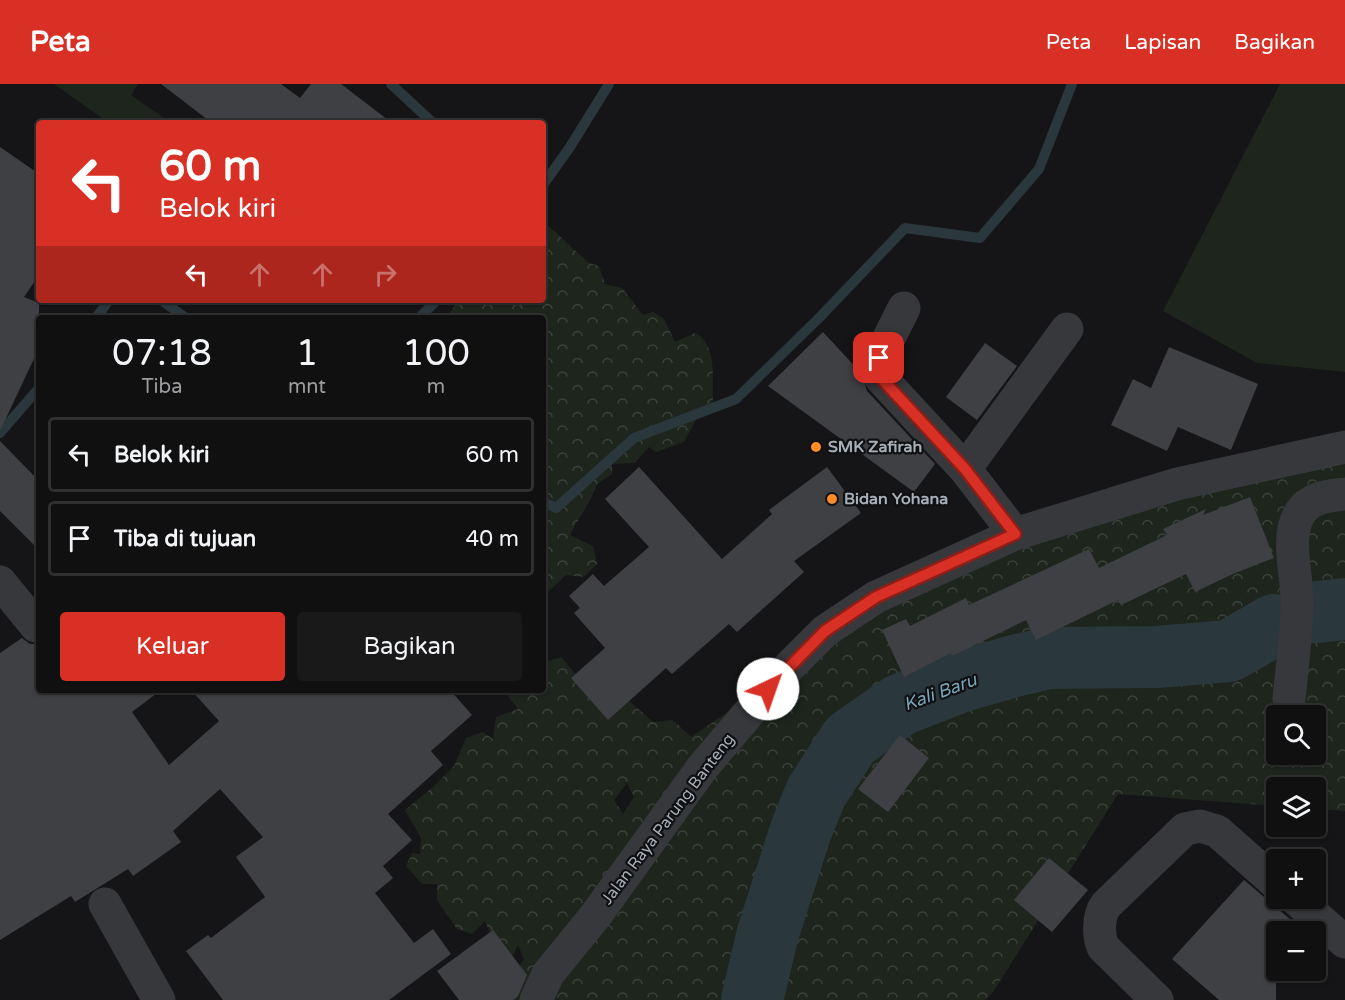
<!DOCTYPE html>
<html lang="id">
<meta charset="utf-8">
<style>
:root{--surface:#101011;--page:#19191a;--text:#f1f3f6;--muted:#9c9d9f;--line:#303031;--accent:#d93025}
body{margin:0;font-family:"Varela Round",sans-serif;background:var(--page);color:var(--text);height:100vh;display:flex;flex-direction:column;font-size:22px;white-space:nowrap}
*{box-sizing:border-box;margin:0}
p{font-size:20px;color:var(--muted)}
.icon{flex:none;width:33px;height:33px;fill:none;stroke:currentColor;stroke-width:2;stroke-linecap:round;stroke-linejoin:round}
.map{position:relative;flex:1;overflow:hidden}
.details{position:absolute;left:36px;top:231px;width:510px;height:378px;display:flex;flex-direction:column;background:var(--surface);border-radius:6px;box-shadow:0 2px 4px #0004,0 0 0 2px var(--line)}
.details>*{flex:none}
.top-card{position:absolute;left:36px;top:36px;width:510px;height:183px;border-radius:6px;box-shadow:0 2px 4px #0004,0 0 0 2px var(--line);background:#d93025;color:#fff;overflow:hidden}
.controls{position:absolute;left:1266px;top:621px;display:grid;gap:12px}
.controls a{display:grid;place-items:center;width:60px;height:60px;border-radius:6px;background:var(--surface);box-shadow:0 2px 4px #0004,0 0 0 2px var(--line);font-size:30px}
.pin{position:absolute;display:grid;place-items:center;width:51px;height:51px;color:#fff;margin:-26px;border-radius:12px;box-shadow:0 3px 9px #0006}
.me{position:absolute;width:66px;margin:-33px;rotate:42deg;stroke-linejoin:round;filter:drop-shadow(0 0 4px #0008)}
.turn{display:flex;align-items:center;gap:21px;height:126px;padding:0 24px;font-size:27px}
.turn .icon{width:78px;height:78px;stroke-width:2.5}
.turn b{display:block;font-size:42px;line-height:51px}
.lanes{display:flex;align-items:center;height:57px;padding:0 24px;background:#0003;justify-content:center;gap:30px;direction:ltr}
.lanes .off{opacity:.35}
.eta{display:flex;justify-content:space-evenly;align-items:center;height:102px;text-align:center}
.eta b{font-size:36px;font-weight:600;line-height:42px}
.primary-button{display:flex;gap:12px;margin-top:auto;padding:12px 24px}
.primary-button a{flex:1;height:69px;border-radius:6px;background:var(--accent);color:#fff;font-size:24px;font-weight:600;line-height:69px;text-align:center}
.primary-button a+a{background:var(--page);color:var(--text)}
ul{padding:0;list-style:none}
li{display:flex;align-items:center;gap:18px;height:75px;margin:0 12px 9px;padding:0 12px;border:3px solid var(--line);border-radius:6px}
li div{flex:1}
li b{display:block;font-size:22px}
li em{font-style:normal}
header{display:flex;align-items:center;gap:36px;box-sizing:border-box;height:84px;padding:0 30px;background:var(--accent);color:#fff}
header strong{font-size:28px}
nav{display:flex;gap:33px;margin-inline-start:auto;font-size:21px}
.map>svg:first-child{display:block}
.grass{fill:#1d251d}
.forest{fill:url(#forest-crowns);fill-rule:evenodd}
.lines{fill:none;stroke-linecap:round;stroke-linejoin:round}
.stream{stroke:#2a373c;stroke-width:10}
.river{stroke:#2a373c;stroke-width:62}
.building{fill:#3f4044}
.minor{stroke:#36383c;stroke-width:33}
.tertiary{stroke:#36383c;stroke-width:33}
.route-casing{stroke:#8d1f18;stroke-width:15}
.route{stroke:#d93025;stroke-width:10}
.poi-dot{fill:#ff8c25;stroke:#101012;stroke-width:2}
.labels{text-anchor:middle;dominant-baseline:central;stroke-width:4.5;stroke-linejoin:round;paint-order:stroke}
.poi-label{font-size:16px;font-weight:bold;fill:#a6afb8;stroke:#101012;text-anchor:start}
.street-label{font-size:16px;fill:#a6afb8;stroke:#101012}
.water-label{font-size:18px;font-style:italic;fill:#79a6b6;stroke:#101012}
</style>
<header>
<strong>Peta</strong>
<nav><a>Peta</a><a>Lapisan</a><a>Bagikan</a></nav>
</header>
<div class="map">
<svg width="1345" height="916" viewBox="0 0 1345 916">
<defs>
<pattern id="forest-crowns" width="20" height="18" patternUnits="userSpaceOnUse" patternTransform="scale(1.5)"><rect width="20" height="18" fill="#1d251d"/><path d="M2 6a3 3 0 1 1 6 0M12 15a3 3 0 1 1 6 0" fill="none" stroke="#3b423c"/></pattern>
</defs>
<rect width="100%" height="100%" fill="#151517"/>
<g class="grass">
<path d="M54 0H138L131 11 171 39H109Z"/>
<path d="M1280 0H1345V288L1257 279 1163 227Z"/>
</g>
<g class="forest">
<path d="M543 137 589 179 599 182 605 200 622 204 643 231 653 228 664 235 675 258 695 249C718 260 712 298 713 319L699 330 684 358 656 368 649 363 635 379 612 380V390L597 400C591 418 579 433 570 451L593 462 597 480 584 493 566 491 543 513V234H446L459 216H543Z"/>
<path d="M1345 363V727L1316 725V704H1276V722L1118 710 993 908 985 916H496L524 875 518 861 513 871 492 854 485 837 472 850 457 845 437 816V800H422L406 782 412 769 420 770 421 754 405 726 433 703 454 682 466 654 483 648 493 655 496 633 518 625 503 606H543V579L561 573 591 608 609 599 653 638 673 636 691 653 785 589 828 546 1018 449ZM1276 632H1316V670H1276ZM627 699 634 713 623 730 614 716Z"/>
</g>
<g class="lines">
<g class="stream">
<path d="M391 0 433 39"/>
<path d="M543 101 570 63 609 0"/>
<path d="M161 216 186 234"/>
<path d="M96 234 109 216"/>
<path d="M419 234 437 216"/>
<path d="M0 349 39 304"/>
<path d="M543 418 556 424 634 354 736 315 819 234 905 144 980 154 1039 85 1072 0"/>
</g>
<g class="river">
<path d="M1317 528 1345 525"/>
<path d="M752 916 768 849 801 746 816 709 850 656 900 621 959 598 1014 582 1049 574 1157 573 1229 567 1274 541"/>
</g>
</g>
<g class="building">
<path d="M161 0H281L300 14 311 0H341L392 39H212Z"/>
<path d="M0 63 39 90V191L24 213 39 219V264L0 347Z"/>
<path d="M823 248 862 290 867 307 935 380 914 408 768 302Z"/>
<path d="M985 259 1017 282 977 336 946 313Z"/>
<path d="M1169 263 1258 300 1231 366 1178 343 1167 367 1111 341 1133 295 1151 304Z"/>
<path d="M0 357 39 397V466L0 427Z"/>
<path d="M639 383 722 475 772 430 769 426 827 383 861 429 794 477 804 488 737 548 729 540 672 590 666 584 608 636 571 594 605 564 574 529 580 524 569 512 593 490 604 502 649 463 605 415Z"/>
<path d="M1250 413 1274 474 1235 489 1195 508 1186 490 1121 521 1118 516 1036 556 1026 536 952 572 951 569 904 593 882 546 906 535 910 542 966 514 969 521 1089 465 1099 484 1167 451 1163 445 1206 425 1203 431Z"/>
<path d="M22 554 30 560H39V606H161L132 628 169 681 219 637 191 606H450L472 631 431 667 443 681 388 730 412 756 383 782 393 794 375 809 414 859 433 845 451 870 389 916H223L186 867 208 851 211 854 265 813 236 773 263 753 220 705 173 747 181 758 133 792 128 785 75 818 71 812 0 856V569Z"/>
<path d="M900 651 929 674 888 728 858 705Z"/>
<path d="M1049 774 1088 806 1052 848 1014 816Z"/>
<path d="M1244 796 1305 848H1264L1276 857V916H1219L1172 875Z"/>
<path d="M493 846 527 891 518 912 513 916H459L437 887Z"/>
</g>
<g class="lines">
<g class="minor">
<path d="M904 224 879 274 881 294 965 385 1015 450"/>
<path d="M965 385 1067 245"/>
<path d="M0 498 36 542"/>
<path d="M1289 615C1292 585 1296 554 1297 524 1299 495 1284 454 1300 429 1310 413 1329 412 1345 410"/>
<path d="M1295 814 1345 858"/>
<path d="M105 820 159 916"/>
<path d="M1157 916 1103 863C1098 851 1098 832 1106 821L1185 745 1200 742 1217 747 1276 799"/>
</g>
<path class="tertiary" d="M536 916 548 890 596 831 702 684 782 590 825 547 876 513 1015 450 1177 400 1345 363"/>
</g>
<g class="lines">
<defs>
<path id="route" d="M768 605 825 547 876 513 1015 450 965 385 881 294 879 274"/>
</defs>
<use href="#route" class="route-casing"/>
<use href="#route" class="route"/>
</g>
<g class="poi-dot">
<circle cx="816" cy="363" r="6"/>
<circle cx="832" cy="415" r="6"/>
</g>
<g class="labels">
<g class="poi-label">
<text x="828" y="363">SMK Zafirah</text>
<text x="844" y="415">Bidan Yohana</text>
</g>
<g class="street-label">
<text transform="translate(668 735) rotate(-53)">Jalan Raya Parung Banteng</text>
</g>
<g class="water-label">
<text transform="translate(940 608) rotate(-20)">Kali Baru</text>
</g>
</g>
</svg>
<div class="controls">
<a><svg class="icon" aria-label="search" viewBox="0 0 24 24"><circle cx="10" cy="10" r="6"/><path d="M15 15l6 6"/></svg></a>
<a><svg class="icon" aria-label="layers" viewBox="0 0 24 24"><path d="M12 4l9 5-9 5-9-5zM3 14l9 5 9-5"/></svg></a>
<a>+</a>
<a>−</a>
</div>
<div class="pin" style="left:879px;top:274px;background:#d93025"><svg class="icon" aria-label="arrive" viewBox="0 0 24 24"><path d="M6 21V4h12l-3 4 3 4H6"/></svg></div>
<svg class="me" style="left:768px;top:605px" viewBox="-20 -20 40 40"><circle r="19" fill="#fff"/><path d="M0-13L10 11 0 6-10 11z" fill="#d93025"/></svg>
<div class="top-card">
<div class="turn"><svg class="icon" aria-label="left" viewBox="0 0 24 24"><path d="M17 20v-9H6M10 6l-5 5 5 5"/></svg><div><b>60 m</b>Belok kiri</div></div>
<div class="lanes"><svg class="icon" aria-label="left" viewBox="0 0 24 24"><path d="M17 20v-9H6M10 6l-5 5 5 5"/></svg><svg class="icon off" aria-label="ahead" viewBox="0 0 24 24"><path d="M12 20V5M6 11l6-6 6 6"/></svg><svg class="icon off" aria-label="ahead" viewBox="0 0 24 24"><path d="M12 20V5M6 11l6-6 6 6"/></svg><svg class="icon off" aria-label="right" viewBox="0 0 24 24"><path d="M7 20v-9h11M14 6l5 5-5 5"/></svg></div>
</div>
<section class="details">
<div class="eta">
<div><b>07:18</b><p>Tiba</p></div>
<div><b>1</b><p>mnt</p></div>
<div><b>100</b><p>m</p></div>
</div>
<ul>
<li><svg class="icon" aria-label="left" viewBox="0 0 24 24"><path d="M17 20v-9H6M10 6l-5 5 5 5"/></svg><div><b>Belok kiri</b></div><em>60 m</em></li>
<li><svg class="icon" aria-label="arrive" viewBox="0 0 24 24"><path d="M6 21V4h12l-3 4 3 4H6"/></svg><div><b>Tiba di tujuan</b></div><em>40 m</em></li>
</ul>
<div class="primary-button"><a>Keluar</a><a>Bagikan</a></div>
</section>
</div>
